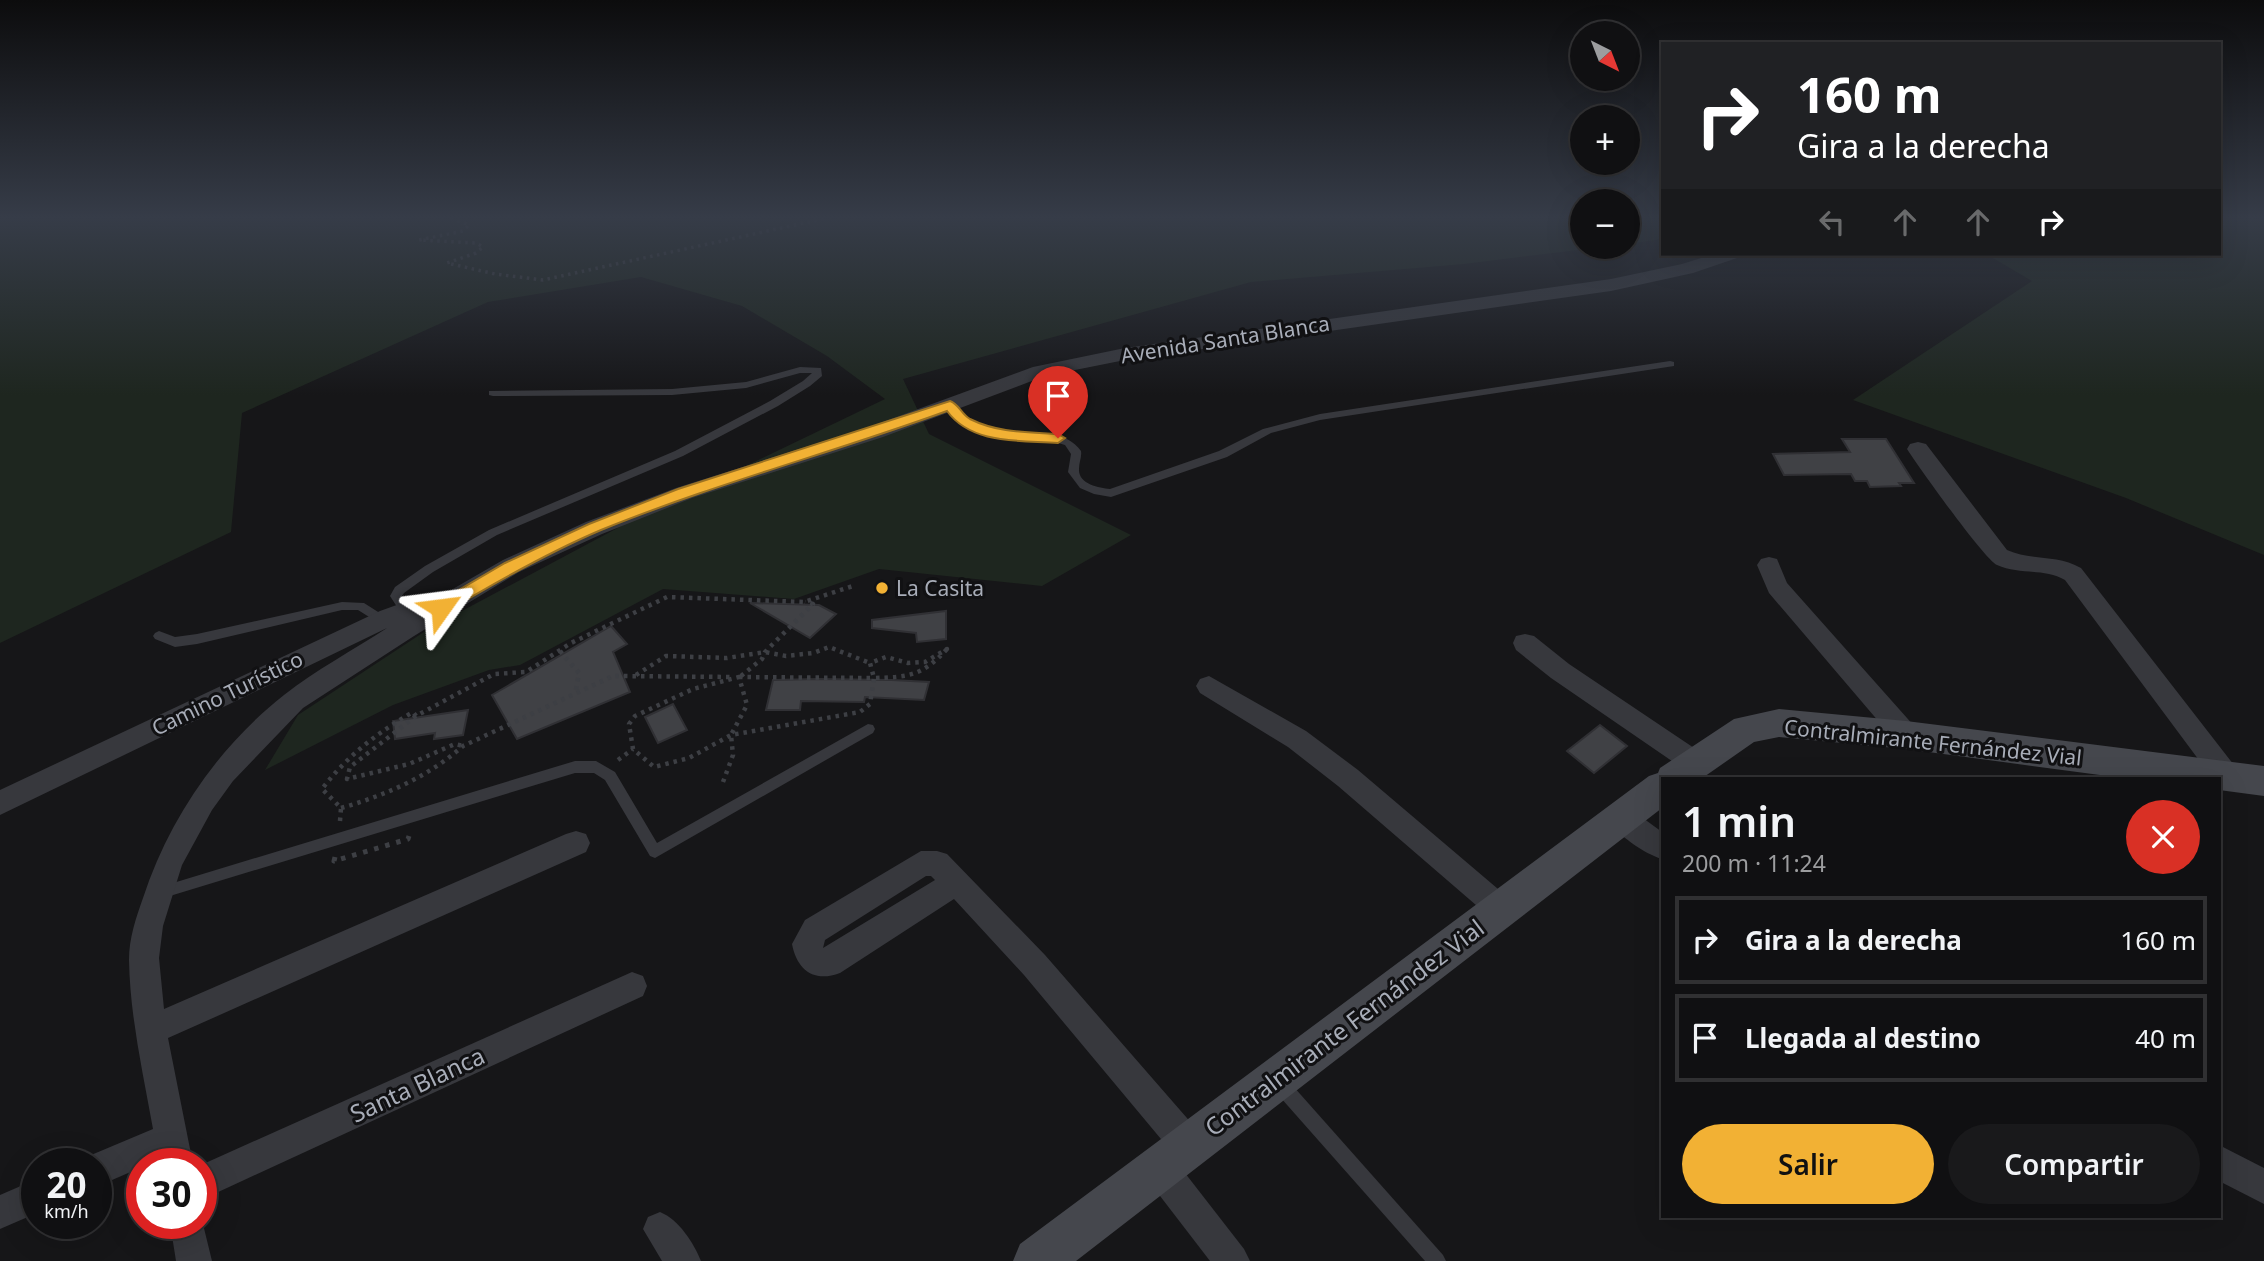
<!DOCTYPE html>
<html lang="es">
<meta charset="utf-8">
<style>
:root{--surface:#101012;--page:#19191b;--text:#f1f3f6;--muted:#9c9d9f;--line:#303032;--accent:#f2b134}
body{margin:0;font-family:"Noto Sans",sans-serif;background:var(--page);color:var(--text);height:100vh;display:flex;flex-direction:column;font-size:26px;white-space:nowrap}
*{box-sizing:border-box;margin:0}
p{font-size:23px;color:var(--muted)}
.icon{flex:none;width:38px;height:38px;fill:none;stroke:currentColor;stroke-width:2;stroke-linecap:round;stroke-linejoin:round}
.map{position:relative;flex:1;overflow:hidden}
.side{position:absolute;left:1661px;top:777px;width:560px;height:441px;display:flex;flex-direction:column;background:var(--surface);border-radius:0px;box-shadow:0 7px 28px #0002,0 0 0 2px var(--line)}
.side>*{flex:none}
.top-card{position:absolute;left:1661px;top:42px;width:560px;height:214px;border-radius:0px;box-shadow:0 7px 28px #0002,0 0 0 2px var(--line);background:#202124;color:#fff;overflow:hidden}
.needle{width:46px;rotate:138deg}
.fabs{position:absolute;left:1570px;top:21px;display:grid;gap:14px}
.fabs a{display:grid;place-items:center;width:70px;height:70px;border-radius:50%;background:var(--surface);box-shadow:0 7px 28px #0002,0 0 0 2px var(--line);font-size:35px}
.speed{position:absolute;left:21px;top:1148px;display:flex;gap:14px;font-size:35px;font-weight:700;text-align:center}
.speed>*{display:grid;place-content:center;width:91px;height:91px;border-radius:50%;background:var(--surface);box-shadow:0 7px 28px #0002,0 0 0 2px var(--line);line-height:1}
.speed small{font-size:18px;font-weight:400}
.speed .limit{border:10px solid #d22;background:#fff;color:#111}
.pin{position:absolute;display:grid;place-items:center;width:60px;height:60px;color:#fff;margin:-72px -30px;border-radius:50% 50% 50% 0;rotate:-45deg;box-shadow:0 0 7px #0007}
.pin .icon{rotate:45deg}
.me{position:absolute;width:77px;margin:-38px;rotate:59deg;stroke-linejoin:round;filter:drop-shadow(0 0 5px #0008)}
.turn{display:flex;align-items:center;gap:24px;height:147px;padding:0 21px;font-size:32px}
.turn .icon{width:91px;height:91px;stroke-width:2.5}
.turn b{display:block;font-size:49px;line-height:60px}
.lanes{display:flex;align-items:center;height:66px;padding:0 21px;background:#0003;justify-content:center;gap:35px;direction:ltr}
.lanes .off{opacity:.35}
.round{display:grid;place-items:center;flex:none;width:74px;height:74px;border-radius:37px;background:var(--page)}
.summary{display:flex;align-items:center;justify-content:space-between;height:119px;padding:0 21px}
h1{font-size:42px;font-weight:600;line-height:52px}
.button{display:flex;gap:14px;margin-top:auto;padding:14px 21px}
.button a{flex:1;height:80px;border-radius:42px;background:var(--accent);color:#111;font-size:28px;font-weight:600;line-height:80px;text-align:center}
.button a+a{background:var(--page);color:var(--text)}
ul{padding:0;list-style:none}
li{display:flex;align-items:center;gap:21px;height:88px;margin:0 14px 10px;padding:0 7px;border:4px solid var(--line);border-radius:0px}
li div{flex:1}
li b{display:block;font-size:26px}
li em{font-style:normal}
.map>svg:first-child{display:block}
.green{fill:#1e261f}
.building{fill:#404145;stroke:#303034;stroke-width:2}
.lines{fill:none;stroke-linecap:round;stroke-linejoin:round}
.path-far2{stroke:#3d3f44;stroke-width:3.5;stroke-dasharray:2.5 4.5;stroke-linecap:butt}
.path-far1{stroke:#3d3f44;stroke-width:4.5;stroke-dasharray:3.5 5;stroke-linecap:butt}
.path{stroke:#3d3f44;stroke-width:5;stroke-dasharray:4.5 7;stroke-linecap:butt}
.service{fill:#37383d;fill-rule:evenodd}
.minor{fill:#37383d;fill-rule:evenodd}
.secondary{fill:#45474d;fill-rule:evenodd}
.route{fill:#f2b134;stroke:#9d7322;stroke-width:2}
.poi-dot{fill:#f2b134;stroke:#111113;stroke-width:2.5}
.labels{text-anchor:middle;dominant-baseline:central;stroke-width:6;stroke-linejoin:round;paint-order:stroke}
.street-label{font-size:21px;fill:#a8adb8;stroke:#111113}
.poi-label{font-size:21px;fill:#a8adb8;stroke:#111113;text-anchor:start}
.near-street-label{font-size:24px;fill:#a8adb8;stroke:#111113}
</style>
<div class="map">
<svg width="2264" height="1261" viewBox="0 0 2264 1261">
<rect width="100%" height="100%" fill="#161618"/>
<g class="green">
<path d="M0 218H1582V247H1602L1464 264 1251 282 903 379 929 434 1131 535 1042 586 879 569 794 599 663 589 520 665 489 670 393 705 265 770 298 715 430 628 625 524 885 399 827 356 742 306 641 277 488 302 242 413 231 532 0 643Z"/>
<path d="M1628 218H1662V239L1628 244Z"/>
<path d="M2219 218H2264V555L2126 498 1853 400 2032 281 1986 254H2219Z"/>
</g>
<g class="building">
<path d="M1842 439H1886L1914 483H1899L1901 486 1870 487 1867 481H1855L1851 474 1784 475 1773 454 1850 452Z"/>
<path d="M750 603 819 605 836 614 810 638Z"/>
<path d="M946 611V639L917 642 916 633 872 628V620Z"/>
<path d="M611 626 627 644 613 652 630 692 517 739 492 695Z"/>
<path d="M818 679 892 680 929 682 924 700 865 697 864 702 801 701 800 710H766L773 680Z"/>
<path d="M673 704 687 730 658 743 645 717Z"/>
<path d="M468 710 463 735 434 739 435 733 395 739 393 721Z"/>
<path d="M1600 725 1627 746 1594 773 1567 751Z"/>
</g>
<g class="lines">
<path class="path-far2" d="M451 218 469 225 463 231 419 240 476 243 483 247 476 253 447 263 495 274 543 280 827 218"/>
<g class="path-far1">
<path d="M947 649C922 676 909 677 874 678L870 663 886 657 908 663 925 662Z"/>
<path d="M560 651 579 673 576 690"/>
<path d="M636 675 666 656 727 658 765 652 786 656 813 653 829 647 870 663"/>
<path d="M741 676 762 659 765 652 813 604 805 602"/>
<path d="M739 677 874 678 870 704 860 712 731 735 689 758 654 767 633 749 629 724 635 716 693 689Z"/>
<path d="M416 716 350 767 347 779 409 764 455 744 463 746"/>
<path d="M618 760 633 749"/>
<path d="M723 782 733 755 731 735 747 705 739 677"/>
<path d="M341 808C386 795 428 777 463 746L613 676 733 677"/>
<path d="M340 821 341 808 322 789C347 756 377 733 413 712L416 716 494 674 526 672 571 643 667 597 804 602 856 585"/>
</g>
<path class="path" d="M335 857 334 861 408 839 409 836"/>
<g class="service">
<path d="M1670 361 1674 362V366L1320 420 1271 433 1227 457 1111 497 1094 494 1080 488 1068 472 1071 454 1065 445 1055 442 999 437 976 432 959 423 945 405 946 403H954C962 413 970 422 983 427 1014 439 1060 422 1081 451 1082 457 1079 462 1079 469 1078 484 1099 488 1110 489L1219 451 1263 429 1320 414Z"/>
<path d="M800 367 821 368 822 376 810 386 778 406 683 456 497 535 433 572 404 593 402 596 411 610 409 613H401L390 596 395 587 425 566 489 530 675 451 770 401 803 381 812 373H800L746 388 672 395 493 396 489 395V391L672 389 746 382Z"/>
<path d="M342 602 364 603 386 617 388 620 382 625 358 610H342L197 644 175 647 155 639 153 636 155 633 159 631 175 637 197 634Z"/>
<path d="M868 724 873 725 875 729 873 733 655 858 650 856 605 780 594 773H575L160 899 155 898 153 893 155 888 160 887 575 761H596L615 772 657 843Z"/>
<path d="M1279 1075 1285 1077 1443 1255 1446 1261H1425L1273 1089 1271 1083 1273 1077Z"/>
</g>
<g class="minor">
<path d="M1714 254H1740L1737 258 1693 273 1611 291 1125 360 1045 376 883 437 692 498 602 534 519 572 414 636 303 708 233 781 212 810 182 865 163 926 159 958 164 1009 566 834 576 831 586 834 590 843 586 852 168 1038 193 1164H159V1160L142 1164V1167L96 1187V1164H82L84 1158 153 1129C143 1073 130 1017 129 960 129 938 136 918 143 898 169 819 218 747 284 695 316 670 353 650 387 628L0 815V790L380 611 430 593 439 597 503 560 586 522 676 488 869 427 1033 367 1125 348 1611 279 1682 264Z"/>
<path d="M1918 442 1926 444 2007 550C2031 561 2056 554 2081 568L2237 769 2241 777 2237 785 2227 788 2219 785V779H2213L2065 580C2044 568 2019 575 1997 565 1984 559 1918 466 1907 449L1910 444Z"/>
<path d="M1769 557 1777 559 1787 583 1915 727 1919 735 1915 743 1906 746 1897 743 1769 593 1757 565 1761 559Z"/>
<path d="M1525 634 1534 636 1569 664 1703 754 1707 762 1703 770 1694 773 1685 770 1551 678 1516 650 1513 643 1516 636Z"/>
<path d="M1209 676 1306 731 1358 770 1511 900 1516 909 1511 918 1501 922 1491 918 1338 786 1288 747 1200 693 1196 686 1200 679Z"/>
<path d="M1622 806 1632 810 1662 832V859C1645 854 1616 835 1608 818L1612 810Z"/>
<path d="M921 851H937L947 854 1045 955 1200 1133 1205 1145 1200 1157 1188 1162 1176 1157 1024 975 954 899 840 973C814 983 797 970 792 944L805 920ZM926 876H931L935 880 823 948 825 940Z"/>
<path d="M632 972 643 976 647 986 643 996 201 1200V1165Z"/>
<path d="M2219 1145 2264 1168V1204L2219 1181Z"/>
<path d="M1159 1150 1171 1155 1244 1249 1250 1261H1210L1147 1179 1142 1167 1147 1155Z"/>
<path d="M37 1179V1213L0 1229V1195Z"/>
<path d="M660 1212C679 1220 693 1242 701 1261H662L643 1229 648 1217Z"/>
<path d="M201 1216 212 1261H176L170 1223H201Z"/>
</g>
<path class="secondary" d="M1779 709 1906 721 2264 766V796L2219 790V779H2130L1906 749 1779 737 1754 742 1701 779H1662V808L1076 1261H1013L1020 1244 1649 776 1658 773 1660 768 1734 719Z"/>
</g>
<linearGradient id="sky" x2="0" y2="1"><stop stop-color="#0c0c0d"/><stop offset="0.55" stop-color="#363c48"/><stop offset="1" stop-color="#363c48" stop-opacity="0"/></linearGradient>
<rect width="2264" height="395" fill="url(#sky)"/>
<path class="route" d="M950 401C959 404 961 414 970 419 998 433 1027 432 1058 434L1065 438 1058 443C1020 440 972 445 947 411 832 453 714 484 601 530 547 553 496 582 446 612L441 614 433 608 435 604 505 563 589 524 678 489Z"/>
<circle class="poi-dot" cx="882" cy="588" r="7"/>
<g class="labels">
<g class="street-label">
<text transform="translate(1225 339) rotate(-9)">Avenida Santa Blanca</text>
<text transform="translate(227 693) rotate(-26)">Camino Turístico</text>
<text transform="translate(1933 742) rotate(6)">Contralmirante Fernández Vial</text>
</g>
<g class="poi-label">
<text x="896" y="588">La Casita</text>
</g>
<g class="near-street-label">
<text transform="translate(1344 1027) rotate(-37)">Contralmirante Fernández Vial</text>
<text transform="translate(417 1084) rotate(-25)">Santa Blanca</text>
</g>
</g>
</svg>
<div class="fabs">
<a><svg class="needle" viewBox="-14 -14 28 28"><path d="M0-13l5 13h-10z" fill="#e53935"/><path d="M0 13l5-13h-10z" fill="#9c9d9f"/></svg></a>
<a>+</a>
<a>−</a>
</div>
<div class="speed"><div>20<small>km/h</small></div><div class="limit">30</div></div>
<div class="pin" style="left:1058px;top:438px;background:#d93025"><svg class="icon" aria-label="arrive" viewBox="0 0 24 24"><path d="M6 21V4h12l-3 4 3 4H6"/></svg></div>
<svg class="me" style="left:441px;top:608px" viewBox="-20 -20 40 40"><path d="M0-17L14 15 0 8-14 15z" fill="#f2b134" stroke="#fff" stroke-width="4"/></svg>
<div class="top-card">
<div class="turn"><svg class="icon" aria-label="right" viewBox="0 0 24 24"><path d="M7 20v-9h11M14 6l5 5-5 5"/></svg><div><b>160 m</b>Gira a la derecha</div></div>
<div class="lanes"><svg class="icon off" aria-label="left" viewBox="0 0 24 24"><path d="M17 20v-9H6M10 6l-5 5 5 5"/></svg><svg class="icon off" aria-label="ahead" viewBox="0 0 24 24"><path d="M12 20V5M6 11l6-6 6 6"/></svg><svg class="icon off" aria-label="ahead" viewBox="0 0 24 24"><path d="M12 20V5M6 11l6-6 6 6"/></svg><svg class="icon" aria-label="right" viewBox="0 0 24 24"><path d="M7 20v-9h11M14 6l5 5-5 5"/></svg></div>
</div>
<section class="side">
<div class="summary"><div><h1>1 min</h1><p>200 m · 11:24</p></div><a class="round" style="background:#d93025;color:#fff"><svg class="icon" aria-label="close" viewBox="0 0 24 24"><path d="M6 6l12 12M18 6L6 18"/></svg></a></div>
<ul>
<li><svg class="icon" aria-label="right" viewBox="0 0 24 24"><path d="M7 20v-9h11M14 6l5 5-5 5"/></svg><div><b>Gira a la derecha</b></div><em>160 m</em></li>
<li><svg class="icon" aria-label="arrive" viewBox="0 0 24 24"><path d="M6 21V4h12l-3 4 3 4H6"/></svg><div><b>Llegada al destino</b></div><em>40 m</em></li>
</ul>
<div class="button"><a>Salir</a><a>Compartir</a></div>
</section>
</div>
